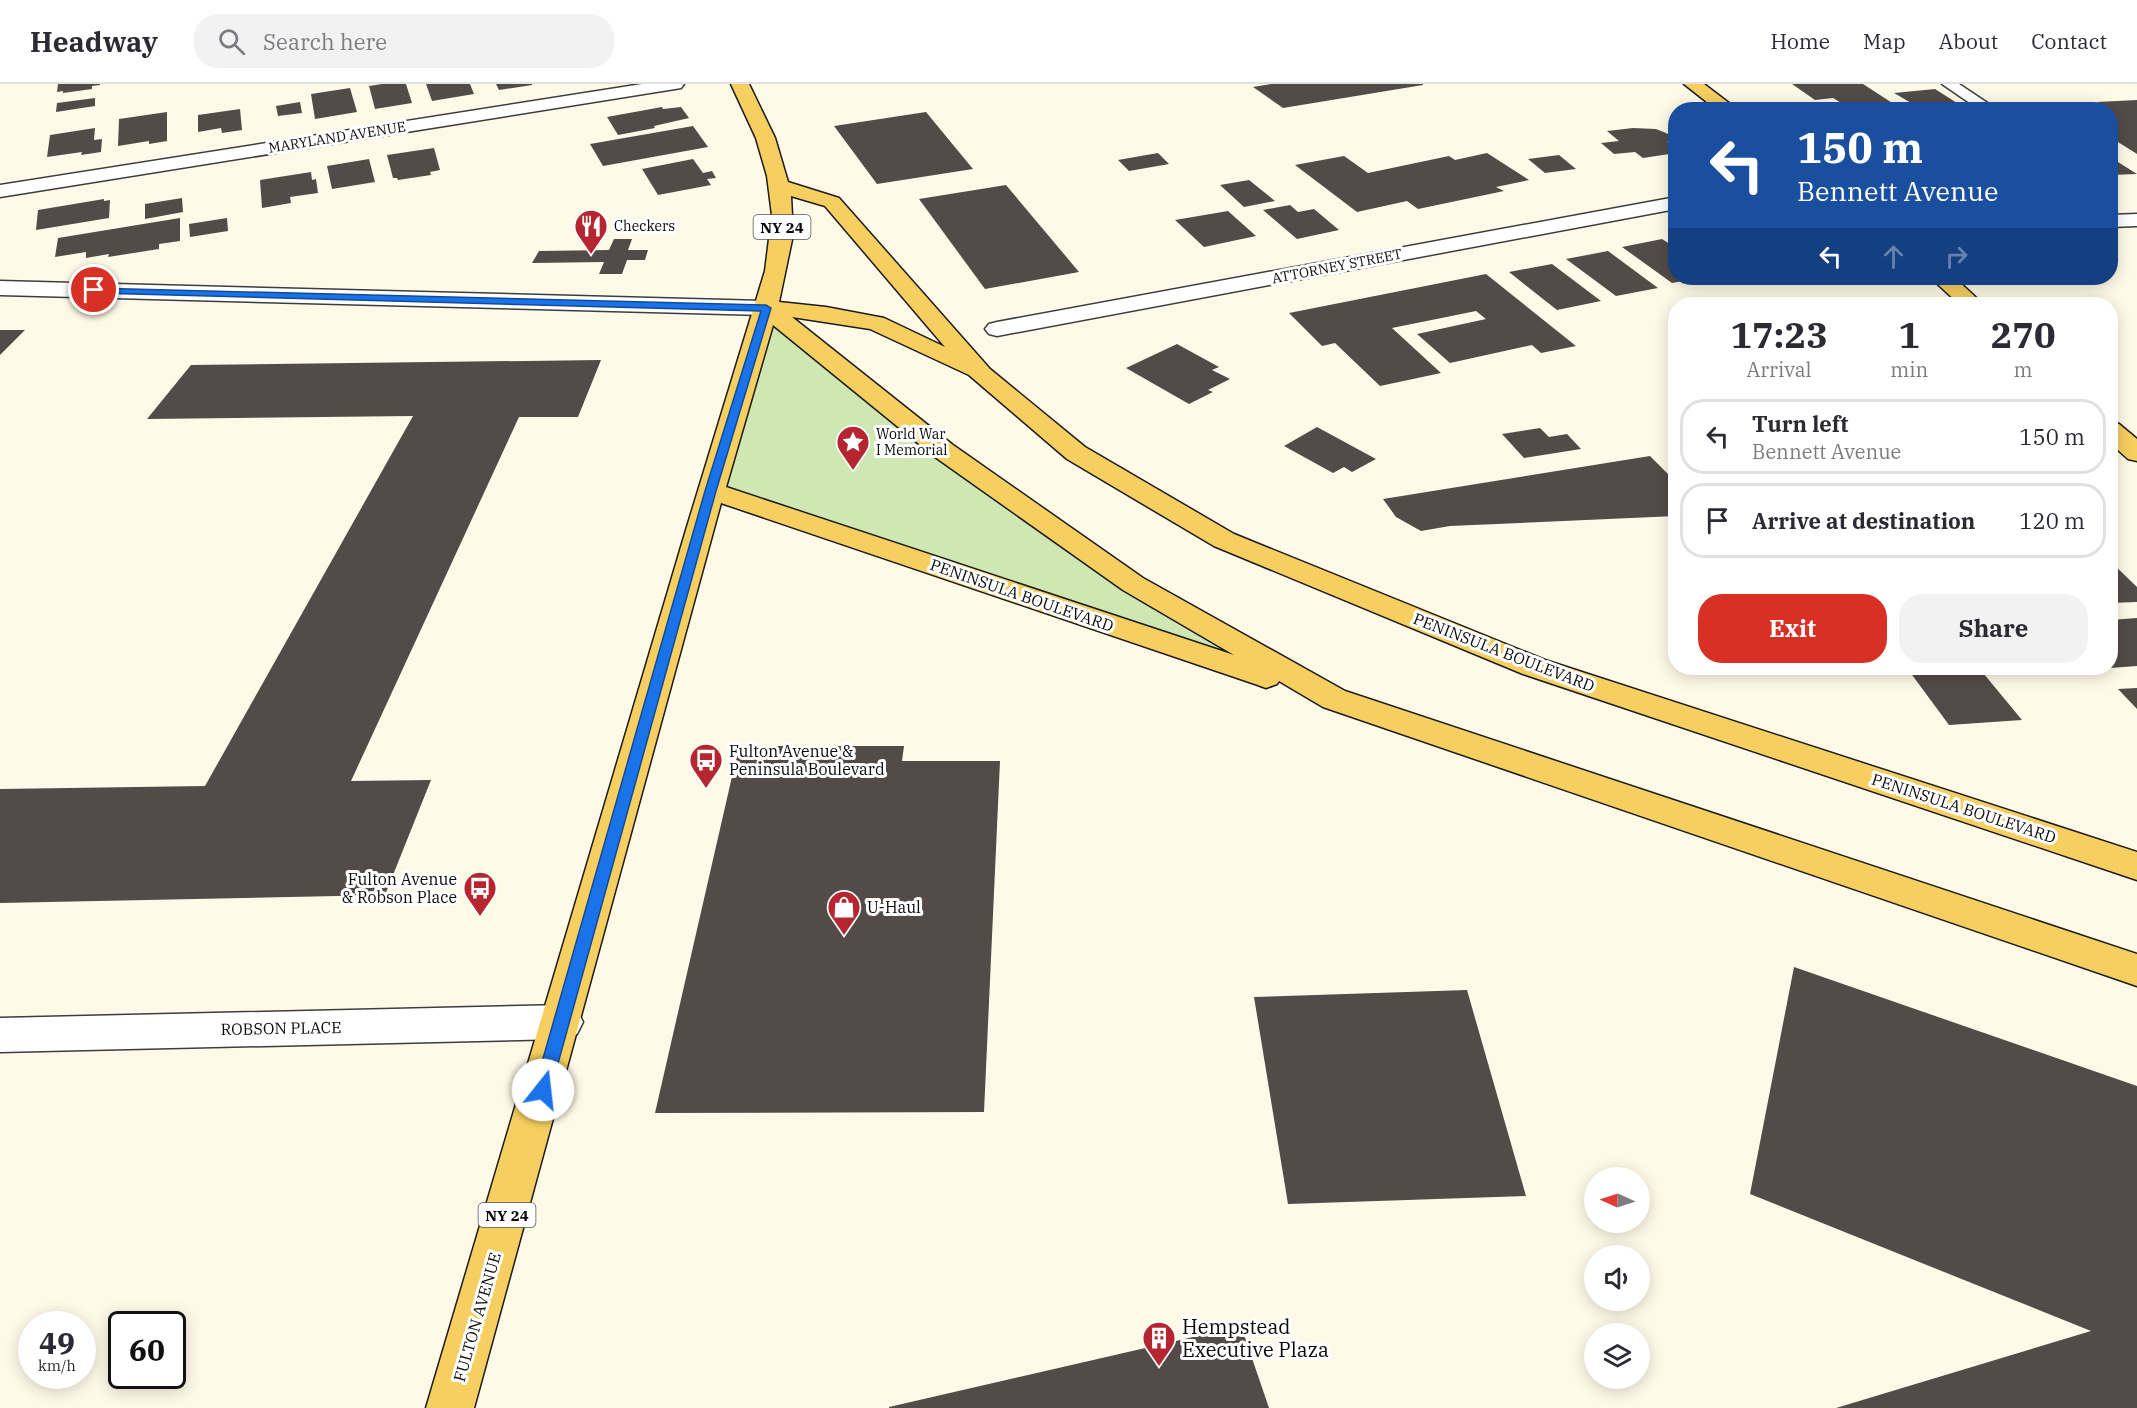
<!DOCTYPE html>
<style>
:root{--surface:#fff;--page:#f2f2f3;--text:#2b2b33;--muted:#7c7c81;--line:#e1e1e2;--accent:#d93025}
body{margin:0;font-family:"IBM Plex Serif",serif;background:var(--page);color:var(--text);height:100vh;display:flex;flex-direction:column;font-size:22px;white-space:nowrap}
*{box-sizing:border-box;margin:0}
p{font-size:20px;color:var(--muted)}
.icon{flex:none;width:33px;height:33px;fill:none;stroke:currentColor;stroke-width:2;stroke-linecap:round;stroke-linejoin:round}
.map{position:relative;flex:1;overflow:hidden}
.side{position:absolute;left:1668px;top:213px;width:450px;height:378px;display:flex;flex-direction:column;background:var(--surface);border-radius:24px;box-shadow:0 3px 15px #0003}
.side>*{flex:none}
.guide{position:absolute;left:1668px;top:18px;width:450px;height:183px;border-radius:24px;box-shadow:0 3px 15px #0003;background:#1a4fa0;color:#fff;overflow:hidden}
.needle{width:39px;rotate:273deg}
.tools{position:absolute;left:1584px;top:1083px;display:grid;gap:12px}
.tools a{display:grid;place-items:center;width:66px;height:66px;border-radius:50%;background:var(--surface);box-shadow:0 3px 15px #0003;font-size:30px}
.speed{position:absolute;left:18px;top:1227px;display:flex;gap:12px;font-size:30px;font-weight:700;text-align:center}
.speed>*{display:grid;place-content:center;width:78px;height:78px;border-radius:50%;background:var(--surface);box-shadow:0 3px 15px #0003;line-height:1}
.speed small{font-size:15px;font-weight:400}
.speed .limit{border:3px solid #111;border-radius:9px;background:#fff;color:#111}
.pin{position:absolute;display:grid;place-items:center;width:51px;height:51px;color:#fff;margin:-26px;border:3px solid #fff;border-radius:50%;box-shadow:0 2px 6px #0007}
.me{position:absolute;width:66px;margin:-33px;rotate:16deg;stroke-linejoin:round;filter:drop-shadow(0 0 4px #0008)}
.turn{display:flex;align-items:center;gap:21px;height:126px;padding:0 30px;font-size:27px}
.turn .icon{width:78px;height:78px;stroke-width:2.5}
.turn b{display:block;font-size:42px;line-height:51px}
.lanes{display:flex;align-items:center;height:57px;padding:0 30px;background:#0003;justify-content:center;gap:30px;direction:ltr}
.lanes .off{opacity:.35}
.eta{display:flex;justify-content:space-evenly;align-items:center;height:102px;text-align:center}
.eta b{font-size:36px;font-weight:700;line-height:42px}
.primary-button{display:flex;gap:12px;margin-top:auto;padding:12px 30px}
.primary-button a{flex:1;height:69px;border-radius:24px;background:var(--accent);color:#fff;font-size:24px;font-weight:700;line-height:69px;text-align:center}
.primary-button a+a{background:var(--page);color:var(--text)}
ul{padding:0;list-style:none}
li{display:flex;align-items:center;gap:18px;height:75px;margin:0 12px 9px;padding:0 18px;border:3px solid var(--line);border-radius:24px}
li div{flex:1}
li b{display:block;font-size:22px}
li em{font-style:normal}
header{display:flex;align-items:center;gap:36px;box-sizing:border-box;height:84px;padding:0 30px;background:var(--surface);border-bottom:2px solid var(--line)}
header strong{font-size:28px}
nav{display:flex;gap:33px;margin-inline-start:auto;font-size:21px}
.search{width:420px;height:54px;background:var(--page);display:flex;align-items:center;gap:15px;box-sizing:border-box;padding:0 21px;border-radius:24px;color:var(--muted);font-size:22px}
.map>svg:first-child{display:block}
.green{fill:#cfe7b3}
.building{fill:#534b47}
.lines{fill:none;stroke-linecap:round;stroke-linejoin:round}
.service-casing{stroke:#3d3d3d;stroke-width:3}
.minor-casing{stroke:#3d3d3d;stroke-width:3}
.tertiary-casing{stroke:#3d3d3d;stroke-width:3}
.primary-casing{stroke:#1b1b1b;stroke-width:3}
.service{fill:#fff;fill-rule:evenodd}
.minor{fill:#fff;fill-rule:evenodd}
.tertiary{fill:#fff;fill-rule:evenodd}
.primary{fill:#f6cf60;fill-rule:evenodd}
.route{fill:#1a73e8;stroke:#114b97;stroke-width:1.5}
.labels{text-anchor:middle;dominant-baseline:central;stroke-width:6;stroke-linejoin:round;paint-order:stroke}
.far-street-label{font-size:14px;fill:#0a0a0a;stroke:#fff}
.far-poi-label{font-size:14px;fill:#0a0a0a;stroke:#fff;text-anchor:start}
.shield{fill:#fff;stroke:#545454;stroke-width:1.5}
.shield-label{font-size:15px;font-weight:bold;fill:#0a0a0a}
.street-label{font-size:16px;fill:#0a0a0a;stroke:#fff}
.poi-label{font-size:16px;fill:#0a0a0a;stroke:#fff;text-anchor:start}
.near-poi-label{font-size:20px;fill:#0a0a0a;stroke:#fff;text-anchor:start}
</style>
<header>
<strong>Headway</strong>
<div class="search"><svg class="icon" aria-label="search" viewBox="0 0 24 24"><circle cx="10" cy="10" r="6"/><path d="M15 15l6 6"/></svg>Search here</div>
<nav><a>Home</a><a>Map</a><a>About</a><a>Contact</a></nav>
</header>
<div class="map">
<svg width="2137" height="1324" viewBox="0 0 2137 1324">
<rect width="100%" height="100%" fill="#fffae8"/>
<path class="green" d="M766 224 920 351 1307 603 711 407Z"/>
<g class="building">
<path d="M58 0H100V1L92 2V5L63 9V7L57 8Z"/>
<path d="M382 0H406L412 19 375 25 369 2Z"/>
<path d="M426 0H470L474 10 432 17Z"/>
<path d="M496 0H532V1L499 6Z"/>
<path d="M1271 0H1423V1L1283 24 1253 3Z"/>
<path d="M1792 0H1863L1903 26H1818L1814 23 1843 20 1833 14 1815 16Z"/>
<path d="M350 4 357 28 315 35 311 10Z"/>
<path d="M1935 5 1968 26H1913L1918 23 1894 9Z"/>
<path d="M95 14V22L56 28 57 19Z"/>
<path d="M2137 16V70L2110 53V29H2114L2097 18Z"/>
<path d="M300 18 302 29 278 32 276 22Z"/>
<path d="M662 23 663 25 681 23 689 34 654 42 655 44 618 51 607 33Z"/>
<path d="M240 25 242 46 222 49 221 44 198 48V31Z"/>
<path d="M167 28V57L149 60V57L118 62 119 35Z"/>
<path d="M926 28 973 85 877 100 834 42Z"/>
<path d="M693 42 708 63 603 82 590 60Z"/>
<path d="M95 44 94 56 102 55 101 68 81 71 82 68 47 73 50 51Z"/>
<path d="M1633 44 1656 45 1666 49 1671 52 1669 55 1671 57H1667L1676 64V69L1643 74 1635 68 1614 70 1601 59 1619 57 1607 47Z"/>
<path d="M434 64 440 86 430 88 431 91 398 96 397 94H393L387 71Z"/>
<path d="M1158 69 1169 80 1129 87 1118 76Z"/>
<path d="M1487 69 1529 96 1496 103 1504 107 1418 125 1407 117 1357 128 1295 81 1344 72 1368 89 1449 72 1455 76Z"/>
<path d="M1559 71 1576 85 1545 89 1528 75Z"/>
<path d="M2110 73 2137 90 2110 91Z"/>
<path d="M369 75 375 98 332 105 327 82Z"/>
<path d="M693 75 703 89 712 87 716 94 707 95 711 101 658 111 642 85Z"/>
<path d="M311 88 312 96 316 95 318 109 290 113 291 119 262 124 260 96Z"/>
<path d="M1249 96 1275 117 1244 123 1220 101Z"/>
<path d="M1006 101 1079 188 985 205 919 115Z"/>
<path d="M182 114 183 128 145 135V120Z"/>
<path d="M104 115V117L110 116 109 134 36 146 38 126Z"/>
<path d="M1290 121 1298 128 1314 125 1339 146 1297 155 1263 126Z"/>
<path d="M1228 127 1256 152 1204 163 1175 136Z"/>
<path d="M180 134V157L159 160V165L108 173 109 170 86 174V168L55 173 58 154Z"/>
<path d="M227 134 228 147 190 153 189 140Z"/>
<path d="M614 155H632L628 166H648L645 176H627L622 190H599L604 178 532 179 539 167 609 166Z"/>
<path d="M1662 155 1676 164V194L1694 195 1672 199 1622 163Z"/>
<path d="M1608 167 1658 204 1616 212 1566 175Z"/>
<path d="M1552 180 1601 217 1557 226 1509 188Z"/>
<path d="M1486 190 1576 262 1541 269 1532 261 1450 279 1417 250 1486 235 1476 227 1392 244 1441 289 1380 302 1335 259 1322 262 1289 229Z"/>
<path d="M0 246H25L0 271Z"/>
<path d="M1177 260 1219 283 1212 286 1230 295 1208 306 1213 308 1189 320 1126 284Z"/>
<path d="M601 276 578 333H519L351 697 431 696 385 811 0 819V705L205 702 413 332 147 335 191 281Z"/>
<path d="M1317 343 1376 375 1352 388 1344 383 1333 389 1284 362Z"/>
<path d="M1540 344 1549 353 1567 350 1581 365 1524 374 1502 350Z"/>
<path d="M1650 372 1676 398V432L1450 442 1421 447 1396 433 1383 415Z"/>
<path d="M2110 477 2137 503V518L2110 519Z"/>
<path d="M2137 534V582L2110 584V536Z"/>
<path d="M1907 584H1979L2022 636 1949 641Z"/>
<path d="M2137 604V625L2118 605Z"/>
<path d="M739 662H904L902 677H1000L984 1028 655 1029Z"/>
<path d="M1794 883 2137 1002V1324H1836L2091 1247 1750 1110Z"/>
<path d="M1467 906 1526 1112 1288 1120 1254 913Z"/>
<path d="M1241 1242 1269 1324H889V1323Z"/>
</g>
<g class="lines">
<defs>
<path id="service" d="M1942 0H1959L1998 26H1980Z"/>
<g id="minor">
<path d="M642 0H684L681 4 675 5 0 113V101Z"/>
<path d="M1676 113V125L997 252 989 250 985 245 989 240 997 238Z"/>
<path d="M2137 130V142L2110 143V131Z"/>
<path d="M563 921 577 926 583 938 577 950 563 955 0 968V934Z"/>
</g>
<path id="tertiary" d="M0 197 766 217 774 219 777 224 774 229 766 231 0 211Z"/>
<g id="primary">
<path d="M731 0H749L775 54 788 98 839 114 990 285 1085 363 1234 450 1545 576 2137 768V796L1523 590 1214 462 1067 375 969 291 870 245 792 233 953 361 1143 494 1345 607 2137 870V902L1323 623 1279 597 1277 600 1266 604 1255 600 721 419 474 1324H426L686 446 765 187 772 131 767 92 756 54ZM791 112 825 122 945 263 884 234 826 223 779 218 793 151ZM773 241 935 373 1123 506 1234 571 726 403Z"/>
<path d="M1684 0H1704L1738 26H1717Z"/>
<path d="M1931 194H1955L1983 220H1959Z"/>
<path d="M2110 337 2119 340 2137 355V377L2128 375 2110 359Z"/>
</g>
</defs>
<use href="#service" class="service-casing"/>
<use href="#minor" class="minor-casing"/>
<use href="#tertiary" class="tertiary-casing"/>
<use href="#primary" class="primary-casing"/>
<use href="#service" class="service"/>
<use href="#minor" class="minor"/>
<use href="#tertiary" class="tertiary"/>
<use href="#primary" class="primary"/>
</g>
<path class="route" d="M91 204 766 221 771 224 716 407 549 1012 543 1014 537 1012 534 1006 705 407 761 227 94 209 91 208Z"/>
<defs>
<symbol id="restaurant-pin" viewBox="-11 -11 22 30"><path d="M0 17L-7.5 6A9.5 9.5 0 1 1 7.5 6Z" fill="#b62630" stroke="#fff"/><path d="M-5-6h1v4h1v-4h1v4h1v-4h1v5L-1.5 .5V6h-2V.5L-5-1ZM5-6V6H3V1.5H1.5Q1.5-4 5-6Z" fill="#fff"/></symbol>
<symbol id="sight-pin" viewBox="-11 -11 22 30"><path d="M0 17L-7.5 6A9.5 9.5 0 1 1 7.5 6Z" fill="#b62630" stroke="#fff"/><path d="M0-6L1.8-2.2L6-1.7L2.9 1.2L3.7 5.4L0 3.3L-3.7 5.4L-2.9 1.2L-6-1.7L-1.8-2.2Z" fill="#fff"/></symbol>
<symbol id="bus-pin" viewBox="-11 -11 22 30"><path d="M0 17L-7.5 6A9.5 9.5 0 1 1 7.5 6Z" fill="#b62630" stroke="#fff"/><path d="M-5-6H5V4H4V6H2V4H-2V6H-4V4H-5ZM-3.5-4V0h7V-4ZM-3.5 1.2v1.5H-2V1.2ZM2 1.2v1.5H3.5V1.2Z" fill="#fff"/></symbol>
<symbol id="shop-pin" viewBox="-11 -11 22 30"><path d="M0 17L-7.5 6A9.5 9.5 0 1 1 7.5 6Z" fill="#b62630" stroke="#fff"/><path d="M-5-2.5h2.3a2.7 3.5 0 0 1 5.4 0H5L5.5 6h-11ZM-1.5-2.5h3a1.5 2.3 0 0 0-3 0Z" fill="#fff"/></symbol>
<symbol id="building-pin" viewBox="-11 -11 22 30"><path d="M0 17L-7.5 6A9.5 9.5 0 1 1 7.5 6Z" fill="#b62630" stroke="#fff"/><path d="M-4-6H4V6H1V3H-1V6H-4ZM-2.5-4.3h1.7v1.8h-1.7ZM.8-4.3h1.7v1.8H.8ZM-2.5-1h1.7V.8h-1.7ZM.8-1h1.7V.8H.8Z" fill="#fff"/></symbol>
</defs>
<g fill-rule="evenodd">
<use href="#restaurant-pin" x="572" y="123" width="38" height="52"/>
<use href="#sight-pin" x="834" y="339" width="38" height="52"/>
<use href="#bus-pin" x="687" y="657" width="38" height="52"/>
<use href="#bus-pin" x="461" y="785" width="38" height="52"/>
<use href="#shop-pin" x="825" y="804" width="38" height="52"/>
<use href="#building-pin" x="1140" y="1235" width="38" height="52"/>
</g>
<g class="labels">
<g class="far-street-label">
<text transform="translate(337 53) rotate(-9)">MARYLAND AVENUE</text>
<text transform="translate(1337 182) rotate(-11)">ATTORNEY STREET</text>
</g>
<g class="far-poi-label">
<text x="614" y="142">Checkers</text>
<text x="876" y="350">World War<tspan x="876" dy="16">I Memorial</tspan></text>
</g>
<g class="shield">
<rect x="753.5" y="131" width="57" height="24" rx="4.5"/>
<rect x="478.5" y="1119" width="57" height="24" rx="4.5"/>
</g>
<g class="shield-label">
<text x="782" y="143">NY 24</text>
<text x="507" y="1131">NY 24</text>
</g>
<g class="street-label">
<text transform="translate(1022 511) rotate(19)">PENINSULA BOULEVARD</text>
<text transform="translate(1504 568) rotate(21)">PENINSULA BOULEVARD</text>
<text transform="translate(1964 724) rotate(18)">PENINSULA BOULEVARD</text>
<text transform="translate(281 944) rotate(-1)">ROBSON PLACE</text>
<text transform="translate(477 1233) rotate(-74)">FULTON AVENUE</text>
</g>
<g class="poi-label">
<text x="729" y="667">Fulton Avenue &amp;<tspan x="729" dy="18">Peninsula Boulevard</tspan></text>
<text x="457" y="795" text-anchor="end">Fulton Avenue<tspan x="457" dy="18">&amp; Robson Place</tspan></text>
<text x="867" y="823">U-Haul</text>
</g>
<g class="near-poi-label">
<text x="1182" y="1242">Hempstead<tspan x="1182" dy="23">Executive Plaza</tspan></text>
</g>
</g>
</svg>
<div class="tools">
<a><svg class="needle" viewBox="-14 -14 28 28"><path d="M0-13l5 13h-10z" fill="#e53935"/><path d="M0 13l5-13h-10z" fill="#7c7c81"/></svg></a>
<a><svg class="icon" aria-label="sound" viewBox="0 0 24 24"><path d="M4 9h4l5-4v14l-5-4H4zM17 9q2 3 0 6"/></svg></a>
<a><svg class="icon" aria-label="layers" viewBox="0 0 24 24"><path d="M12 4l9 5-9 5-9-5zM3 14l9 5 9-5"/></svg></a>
</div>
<div class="speed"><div>49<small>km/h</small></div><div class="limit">60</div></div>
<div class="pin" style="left:94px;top:206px;background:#d93025"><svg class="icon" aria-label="arrive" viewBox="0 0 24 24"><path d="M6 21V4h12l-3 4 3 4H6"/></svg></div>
<svg class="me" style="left:543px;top:1006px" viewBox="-20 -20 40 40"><circle r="19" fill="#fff"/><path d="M0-13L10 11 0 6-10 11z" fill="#1a73e8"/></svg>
<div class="guide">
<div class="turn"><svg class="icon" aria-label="left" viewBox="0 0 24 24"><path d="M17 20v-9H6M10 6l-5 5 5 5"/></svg><div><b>150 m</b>Bennett Avenue</div></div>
<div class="lanes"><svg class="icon" aria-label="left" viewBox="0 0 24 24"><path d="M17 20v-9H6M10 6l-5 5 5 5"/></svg><svg class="icon off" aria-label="ahead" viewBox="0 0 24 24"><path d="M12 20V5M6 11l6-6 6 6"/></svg><svg class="icon off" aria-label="right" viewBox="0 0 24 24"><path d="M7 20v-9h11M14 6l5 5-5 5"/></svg></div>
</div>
<section class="side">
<div class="eta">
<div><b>17:23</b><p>Arrival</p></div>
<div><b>1</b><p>min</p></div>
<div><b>270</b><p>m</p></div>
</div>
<ul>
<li><svg class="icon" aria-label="left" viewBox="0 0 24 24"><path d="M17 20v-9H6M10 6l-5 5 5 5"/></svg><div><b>Turn left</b><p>Bennett Avenue</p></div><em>150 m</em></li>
<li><svg class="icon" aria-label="arrive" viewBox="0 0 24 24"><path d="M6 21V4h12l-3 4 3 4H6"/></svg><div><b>Arrive at destination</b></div><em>120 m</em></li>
</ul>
<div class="primary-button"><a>Exit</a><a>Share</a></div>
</section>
</div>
